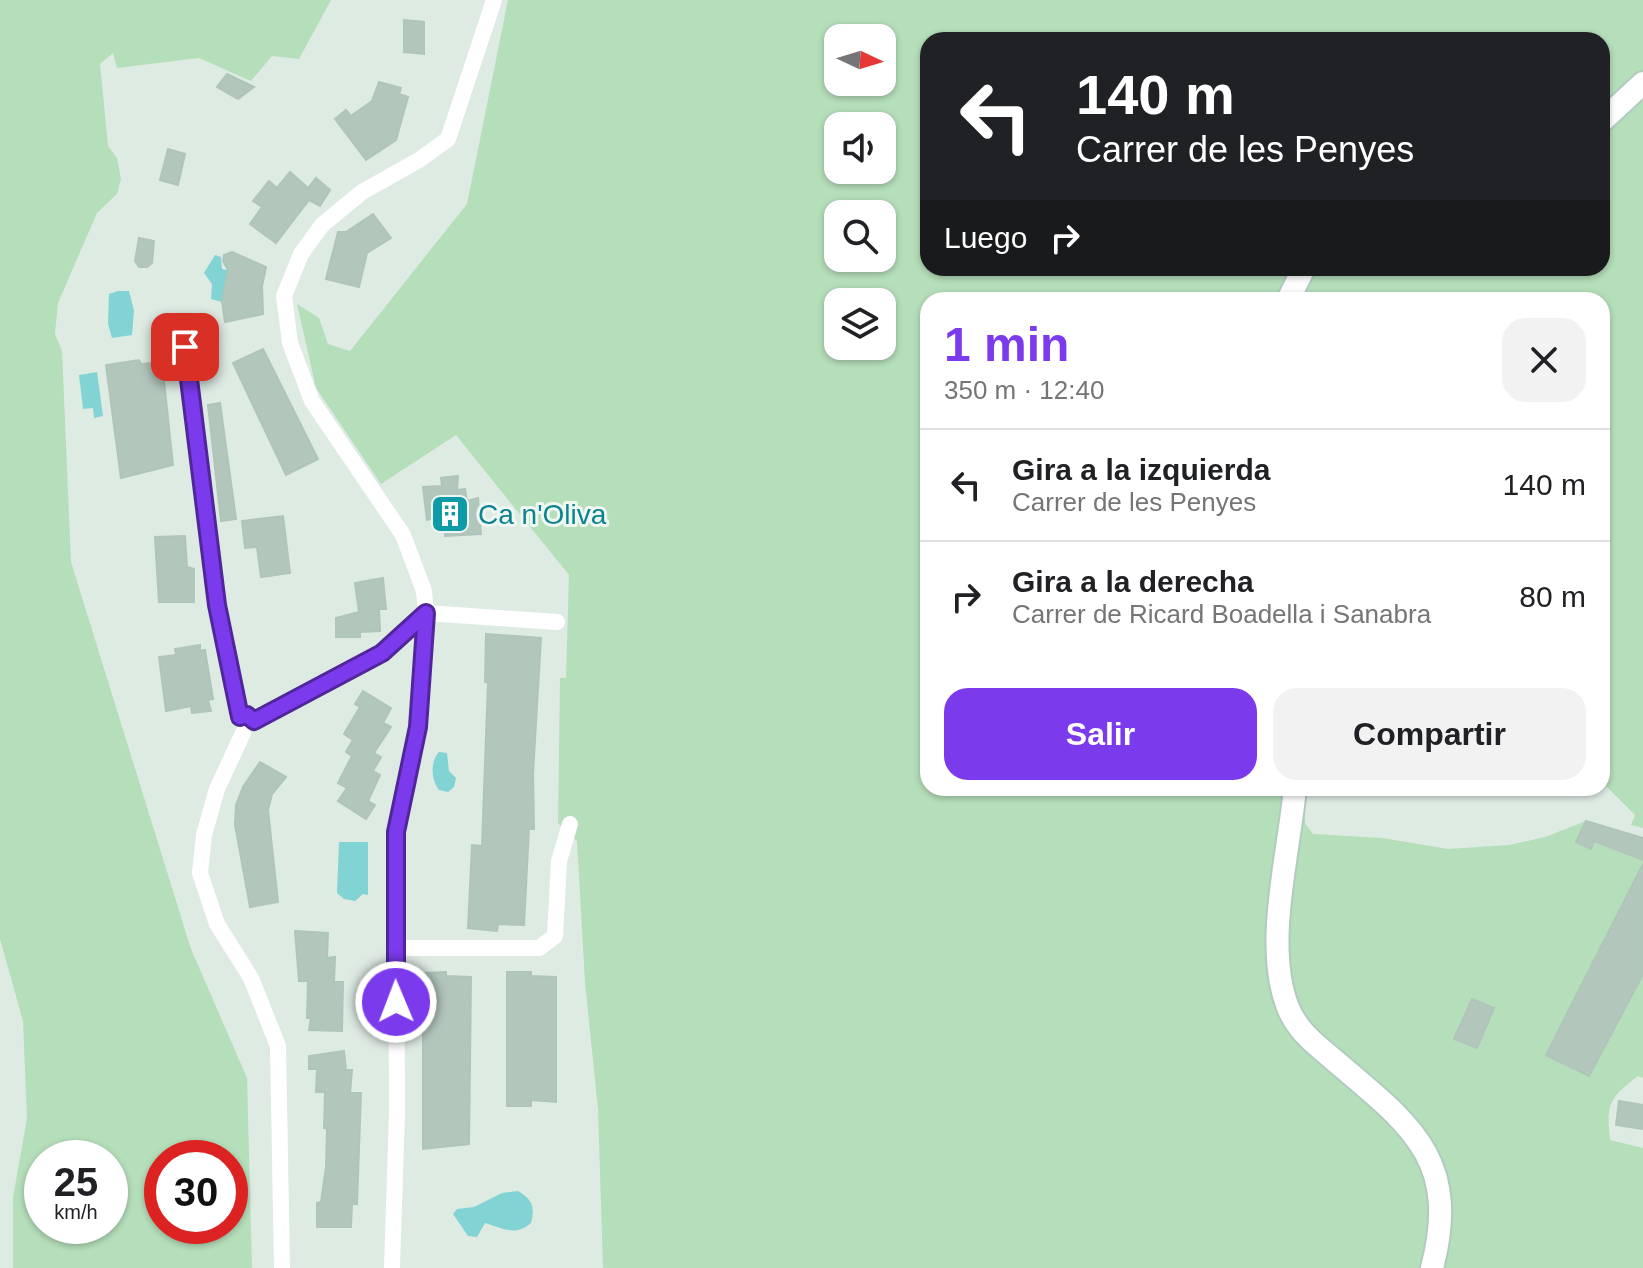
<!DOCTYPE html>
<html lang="es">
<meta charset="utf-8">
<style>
:root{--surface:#fff;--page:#f2f2f2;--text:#202124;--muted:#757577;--line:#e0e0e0;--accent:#7c3aed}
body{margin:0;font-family:Helvetica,sans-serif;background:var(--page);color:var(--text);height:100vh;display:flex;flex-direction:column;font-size:30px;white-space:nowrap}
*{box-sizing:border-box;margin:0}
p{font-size:26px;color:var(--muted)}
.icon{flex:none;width:44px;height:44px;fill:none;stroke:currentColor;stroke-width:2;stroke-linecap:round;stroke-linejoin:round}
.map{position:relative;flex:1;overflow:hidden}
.sheet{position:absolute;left:920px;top:292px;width:690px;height:504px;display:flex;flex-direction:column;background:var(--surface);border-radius:24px;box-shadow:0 2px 6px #0004}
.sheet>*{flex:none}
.hud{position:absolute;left:920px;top:32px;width:690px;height:244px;border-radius:24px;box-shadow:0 2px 6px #0004;background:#202124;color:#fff;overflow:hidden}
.needle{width:52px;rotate:94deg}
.fabs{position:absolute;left:824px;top:24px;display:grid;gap:16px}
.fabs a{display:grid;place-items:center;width:72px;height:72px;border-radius:16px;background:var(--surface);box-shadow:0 2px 6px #0004;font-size:40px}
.speed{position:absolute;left:24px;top:1140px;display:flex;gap:16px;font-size:40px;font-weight:700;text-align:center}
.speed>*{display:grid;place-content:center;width:104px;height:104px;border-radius:50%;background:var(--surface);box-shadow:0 2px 6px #0004;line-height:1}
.speed small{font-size:20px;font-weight:400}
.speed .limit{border:12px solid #d22;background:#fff;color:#111}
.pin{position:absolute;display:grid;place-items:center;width:68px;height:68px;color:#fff;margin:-34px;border-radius:16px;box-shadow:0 4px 12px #0006}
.me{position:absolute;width:88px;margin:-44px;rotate:359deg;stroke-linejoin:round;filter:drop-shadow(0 0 6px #0008)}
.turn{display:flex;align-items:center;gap:28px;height:168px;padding:0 24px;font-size:36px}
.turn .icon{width:104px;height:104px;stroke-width:2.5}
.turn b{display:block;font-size:56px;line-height:68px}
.then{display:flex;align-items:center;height:76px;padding:0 24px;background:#0003;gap:16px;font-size:30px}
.round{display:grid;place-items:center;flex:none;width:84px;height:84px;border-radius:24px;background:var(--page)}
.head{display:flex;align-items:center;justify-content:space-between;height:136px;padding:0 24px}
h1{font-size:48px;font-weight:600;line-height:60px;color:var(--accent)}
.primary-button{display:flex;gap:16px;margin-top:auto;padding:16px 24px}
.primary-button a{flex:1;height:92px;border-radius:24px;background:var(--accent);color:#fff;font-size:32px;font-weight:600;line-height:92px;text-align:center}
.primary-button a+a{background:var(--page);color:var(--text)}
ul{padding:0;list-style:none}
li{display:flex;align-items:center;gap:24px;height:112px;padding:0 24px;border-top:2px solid var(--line)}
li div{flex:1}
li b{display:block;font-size:30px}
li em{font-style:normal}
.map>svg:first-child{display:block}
.green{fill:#b5deba;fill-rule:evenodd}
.water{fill:#82d3d4}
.building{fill:#b3c6bc;stroke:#b0c5b9;stroke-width:2}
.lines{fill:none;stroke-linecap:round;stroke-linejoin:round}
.secondary-casing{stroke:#b1cbbe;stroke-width:26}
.street{stroke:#fff;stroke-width:16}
.secondary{stroke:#fff;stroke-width:22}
.route-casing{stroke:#51269a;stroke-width:20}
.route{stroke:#7c3aed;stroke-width:14}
.labels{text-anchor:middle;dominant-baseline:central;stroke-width:6;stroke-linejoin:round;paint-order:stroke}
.culture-label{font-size:28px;fill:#0d838f;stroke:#eff7f2;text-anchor:start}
</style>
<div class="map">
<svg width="1643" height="1268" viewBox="0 0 1643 1268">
<rect width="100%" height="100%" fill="#deebe3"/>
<g class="green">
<path d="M0 0H331L299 59 272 56 251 81 199 58 117 68 113 53 100 64 108 146 117 158 121 179 117 194 97 213 58 303 55 334 62 351 71 562 191 949 247 1078 252 1268H13V1197L27 1119 23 1021 0 939ZM42 1158H110V1226H42ZM162 1158H230V1226H162Z"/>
<path d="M508 0H1643V828L1631 825 1635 815 1602 782V300H928V788H1305V823L1313 834 1382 838 1448 849 1509 845 1545 837 1586 821 1643 838V1078L1638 1076C1609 1098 1606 1104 1610 1140L1643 1148V1268H603L598 1109 585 982 577 841 558 823 560 678H566L569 575 456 435 381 484 316 388 297 304 319 318 328 344 350 351 467 204ZM838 38H882V82H838ZM928 40H1602V268H928ZM838 126H882V170H838ZM838 214H882V258H838ZM838 302H882V346H838Z"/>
</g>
<g class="water">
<path d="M215 255 221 257 222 269 228 270 222 302 211 299 212 284 204 273Z"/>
<path d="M118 291H129L134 311 132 335 112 338 108 324 109 294Z"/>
<path d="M97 372 103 416 94 418 93 408 83 409 79 375Z"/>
<path d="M439 752 447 753 449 771 456 778 454 787 448 792 439 790C431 780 430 761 439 752Z"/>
<path d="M339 842H368V895L363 894 355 901 344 899 337 893Z"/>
<path d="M518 1191C533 1200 535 1207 531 1223 515 1237 503 1228 485 1223L477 1237 468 1236 453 1214 457 1209 474 1207 502 1193Z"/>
</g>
<g class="building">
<path d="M404 20 424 22V54L404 52Z"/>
<path d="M227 74 254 87 238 99 217 87Z"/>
<path d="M379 82 401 88 399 94 408 97 396 140 366 160 335 119 346 110 351 116 372 101Z"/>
<path d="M168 149 185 154 178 185 160 180Z"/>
<path d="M290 172 308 188 316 178 330 190 320 206 309 200 276 243 250 224 262 207 253 201 269 181 277 188Z"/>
<path d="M373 214 391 238 367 253 359 287 326 279 338 232H346Z"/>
<path d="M139 238 154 241 152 263 147 267H139L135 261Z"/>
<path d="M232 252 266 267 262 286 263 314 225 322 222 302 228 270 223 261 224 255Z"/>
<path d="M263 349 318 459 286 475 233 363Z"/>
<path d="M139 360 141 364 162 362 173 465 121 478 106 365Z"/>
<path d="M220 403 236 519 221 521 208 405Z"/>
<path d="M458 476 457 490 465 489 467 501 478 498 481 534 445 536V521L433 523 434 518 427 520 423 487 442 486 441 478Z"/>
<path d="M283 516 290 573 261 577 257 547 245 548 242 521Z"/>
<path d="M185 536 187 567 194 569V602H159L155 537Z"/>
<path d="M383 578 386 609H379L380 631 360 632V637H336V618L359 612 355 583Z"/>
<path d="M486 634 541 638 533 774 534 829H529L524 925 498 924 497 931 468 928 472 845 482 846 488 682H485Z"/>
<path d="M200 645V651L205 650 213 699 208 700 211 711 192 713 191 706 166 711 159 657 176 655 175 649Z"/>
<path d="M363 691 391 708 383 723 391 727 374 753 381 757 373 771 380 775 368 801 375 805 366 819 338 801 347 788 338 783 352 756 346 752 353 740 344 734 360 707 355 704Z"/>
<path d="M260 762 286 777 272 794 268 810 278 902 250 907 235 825 236 805 243 787Z"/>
<path d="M1586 821 1643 838V860L1594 841 1591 849 1576 842Z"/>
<path d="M1643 864V974L1589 1076 1546 1055Z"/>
<path d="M295 931 328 933 327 958 335 957 334 982H343L342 1031 309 1030 311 1018H307L308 981H299Z"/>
<path d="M446 972V976L471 977 469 1144 423 1149V973Z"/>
<path d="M507 972H531V976L556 977V1102L531 1100V1106H507Z"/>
<path d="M1472 999 1494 1008 1477 1048 1454 1039Z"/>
<path d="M344 1051 346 1070H352L350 1093H361L357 1204H352L351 1227H317V1203L321 1202 326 1167 327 1128H324L325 1092H316L317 1069H309V1056Z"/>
<path d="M1619 1101 1643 1105V1129L1616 1125Z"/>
</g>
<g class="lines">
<defs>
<g id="secondary">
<path d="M1602 121 1643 83"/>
<path d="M1288 300 1304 268"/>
<path d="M1295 788C1289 854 1264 943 1287 1005 1296 1030 1315 1044 1334 1060 1409 1124 1461 1158 1432 1268"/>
</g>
</defs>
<use href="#secondary" class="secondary-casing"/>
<g class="street">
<path d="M185 347 217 605 240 717"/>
<path d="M426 613 557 622"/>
<path d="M254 721 382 653 426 613"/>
<path d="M243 733 217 789 204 835 200 873 217 924 251 978 278 1046 282 1268"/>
<path d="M395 948H539L555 936 559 861 570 824"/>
<path d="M392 1268 397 1111 396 832 418 727 426 613 424 591 403 535 312 401 290 343 284 296 301 254 322 225 362 192 419 160 448 139 494 0"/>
</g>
<use href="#secondary" class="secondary"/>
</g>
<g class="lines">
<defs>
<path id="route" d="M185 347 217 605 240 717 247 715 254 721 382 653 426 613 418 727 396 832V1002"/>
</defs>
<use href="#route" class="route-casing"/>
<use href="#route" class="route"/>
</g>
<defs>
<symbol id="building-square" viewBox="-11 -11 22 22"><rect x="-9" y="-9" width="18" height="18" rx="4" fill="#0f9aa8" stroke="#eff7f2"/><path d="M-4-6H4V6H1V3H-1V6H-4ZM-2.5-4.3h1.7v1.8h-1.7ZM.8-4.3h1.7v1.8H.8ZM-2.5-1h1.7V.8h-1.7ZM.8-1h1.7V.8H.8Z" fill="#fff"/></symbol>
</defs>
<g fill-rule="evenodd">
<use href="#building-square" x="428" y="492" width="44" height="44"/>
</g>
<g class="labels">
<g class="culture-label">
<text x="478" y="514">Ca n'Oliva</text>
</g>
</g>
</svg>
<div class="fabs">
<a><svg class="needle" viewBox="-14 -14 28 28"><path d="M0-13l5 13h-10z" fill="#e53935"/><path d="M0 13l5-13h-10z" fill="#757577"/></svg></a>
<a><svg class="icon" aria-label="sound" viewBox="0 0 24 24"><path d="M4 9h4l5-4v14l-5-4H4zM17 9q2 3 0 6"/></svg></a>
<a><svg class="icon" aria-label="search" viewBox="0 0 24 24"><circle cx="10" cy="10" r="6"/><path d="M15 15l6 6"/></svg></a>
<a><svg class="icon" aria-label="layers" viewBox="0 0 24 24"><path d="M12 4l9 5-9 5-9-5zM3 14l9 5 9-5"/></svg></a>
</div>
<div class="speed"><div>25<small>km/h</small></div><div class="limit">30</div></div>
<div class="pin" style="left:185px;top:347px;background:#d93025"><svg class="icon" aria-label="arrive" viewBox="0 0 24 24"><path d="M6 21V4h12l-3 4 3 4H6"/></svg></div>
<svg class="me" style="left:396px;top:1002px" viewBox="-20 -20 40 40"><circle r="17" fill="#7c3aed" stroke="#fff" stroke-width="3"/><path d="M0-11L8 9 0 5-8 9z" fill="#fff"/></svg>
<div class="hud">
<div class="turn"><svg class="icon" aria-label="left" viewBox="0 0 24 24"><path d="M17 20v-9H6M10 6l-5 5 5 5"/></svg><div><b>140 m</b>Carrer de les Penyes</div></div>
<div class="then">Luego<svg class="icon" aria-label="right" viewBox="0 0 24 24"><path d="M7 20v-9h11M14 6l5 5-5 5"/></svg></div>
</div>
<section class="sheet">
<div class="head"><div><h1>1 min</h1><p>350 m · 12:40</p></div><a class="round"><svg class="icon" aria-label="close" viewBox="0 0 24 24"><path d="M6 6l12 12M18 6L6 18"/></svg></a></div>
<ul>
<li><svg class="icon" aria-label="left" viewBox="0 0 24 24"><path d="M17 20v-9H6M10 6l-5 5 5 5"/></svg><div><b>Gira a la izquierda</b><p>Carrer de les Penyes</p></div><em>140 m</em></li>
<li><svg class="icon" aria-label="right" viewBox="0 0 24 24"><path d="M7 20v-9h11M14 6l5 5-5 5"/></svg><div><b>Gira a la derecha</b><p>Carrer de Ricard Boadella i Sanabra</p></div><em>80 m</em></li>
</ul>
<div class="primary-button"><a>Salir</a><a>Compartir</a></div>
</section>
</div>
